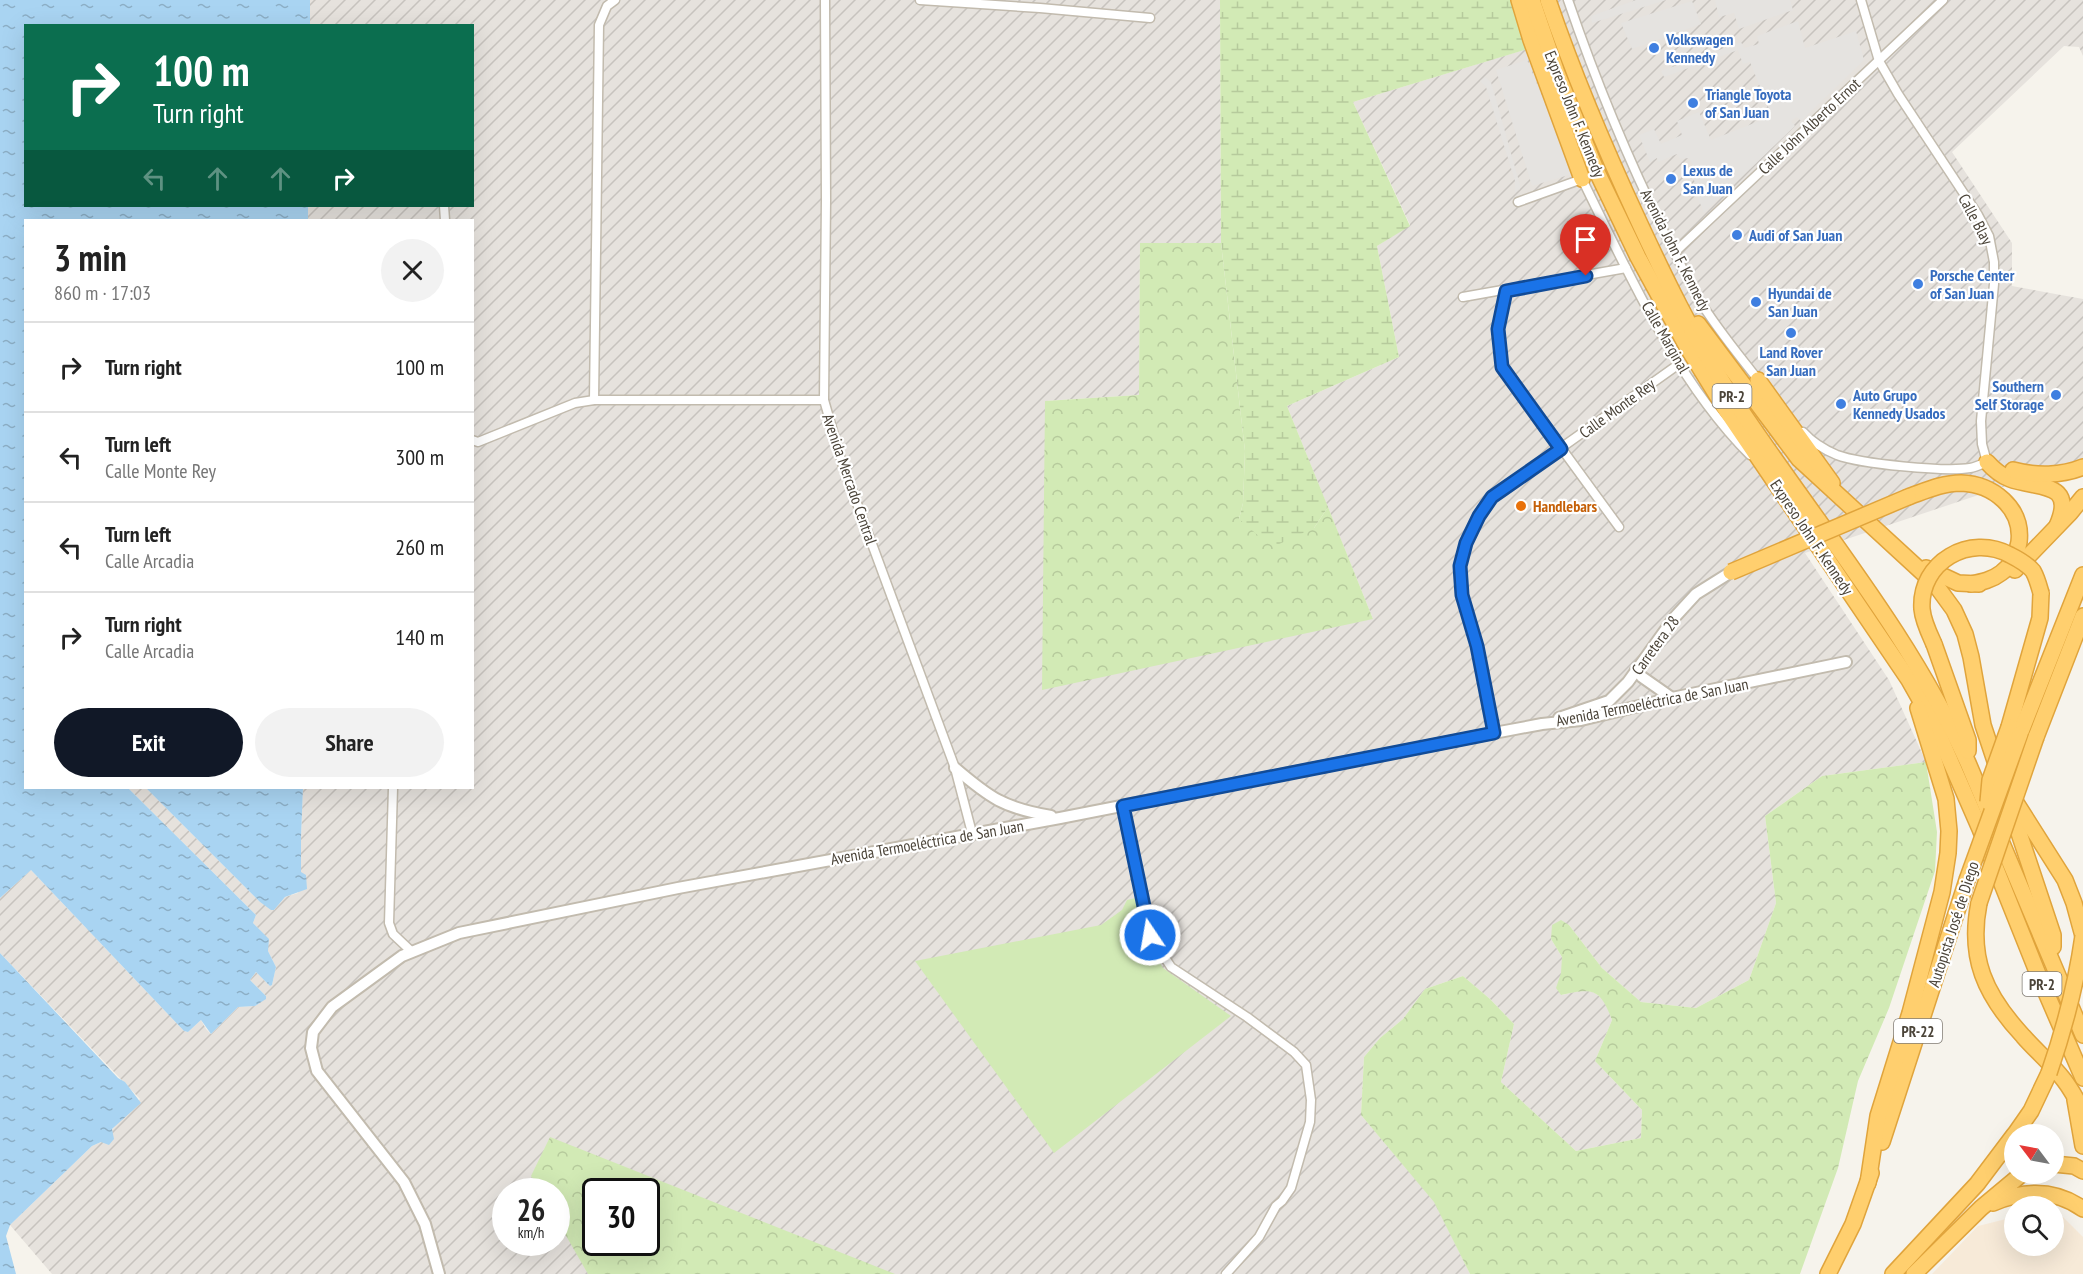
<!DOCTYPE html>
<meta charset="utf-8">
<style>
:root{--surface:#fff;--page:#f2f2f2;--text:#222;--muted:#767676;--line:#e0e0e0;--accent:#111827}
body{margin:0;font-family:"PT Sans Narrow",sans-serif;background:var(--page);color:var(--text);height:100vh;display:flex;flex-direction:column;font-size:22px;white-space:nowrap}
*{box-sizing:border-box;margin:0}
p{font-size:20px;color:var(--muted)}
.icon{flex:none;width:33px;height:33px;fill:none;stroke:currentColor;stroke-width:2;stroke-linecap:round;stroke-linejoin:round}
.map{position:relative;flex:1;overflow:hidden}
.drawer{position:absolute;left:24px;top:219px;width:450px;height:570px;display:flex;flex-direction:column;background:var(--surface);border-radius:0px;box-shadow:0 6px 24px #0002}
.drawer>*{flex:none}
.guide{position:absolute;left:24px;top:24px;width:450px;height:183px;border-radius:0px;box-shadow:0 6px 24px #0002;background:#0b6e4f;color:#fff;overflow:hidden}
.needle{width:39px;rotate:302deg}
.buttons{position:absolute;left:2004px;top:1124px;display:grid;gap:12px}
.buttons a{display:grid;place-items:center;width:60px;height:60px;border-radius:50%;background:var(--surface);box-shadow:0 6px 24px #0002;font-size:30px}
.speed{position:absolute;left:492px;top:1178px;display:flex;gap:12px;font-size:30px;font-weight:700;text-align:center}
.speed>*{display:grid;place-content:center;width:78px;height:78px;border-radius:50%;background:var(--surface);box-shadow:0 6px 24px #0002;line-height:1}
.speed small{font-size:15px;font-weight:400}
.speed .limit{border:3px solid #111;border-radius:9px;background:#fff;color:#111}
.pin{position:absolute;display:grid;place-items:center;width:51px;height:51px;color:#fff;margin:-62px -26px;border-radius:50% 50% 50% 0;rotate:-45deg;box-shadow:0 0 6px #0007}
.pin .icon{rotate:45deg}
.me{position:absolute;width:66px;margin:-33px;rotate:348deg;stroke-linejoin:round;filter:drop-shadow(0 0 4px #0008)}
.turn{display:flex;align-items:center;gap:21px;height:126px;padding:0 30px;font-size:27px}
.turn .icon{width:78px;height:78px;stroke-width:2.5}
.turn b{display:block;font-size:42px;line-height:51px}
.lanes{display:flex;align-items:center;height:57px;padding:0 30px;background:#0003;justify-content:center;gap:30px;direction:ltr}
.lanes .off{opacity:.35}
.round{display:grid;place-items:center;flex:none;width:63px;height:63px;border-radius:32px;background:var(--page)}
.headline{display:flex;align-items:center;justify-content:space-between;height:102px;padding:0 30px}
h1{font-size:36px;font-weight:600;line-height:45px}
.cta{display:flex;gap:12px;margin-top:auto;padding:12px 30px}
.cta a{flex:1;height:69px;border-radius:36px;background:var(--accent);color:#fff;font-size:24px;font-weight:600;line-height:69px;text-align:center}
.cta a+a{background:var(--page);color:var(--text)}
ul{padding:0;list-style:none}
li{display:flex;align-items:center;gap:18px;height:90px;padding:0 30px;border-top:2px solid var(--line)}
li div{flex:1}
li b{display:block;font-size:22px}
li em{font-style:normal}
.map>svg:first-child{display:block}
.commercial{fill:#f7ead8}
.industrial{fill:url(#industrial-furrows);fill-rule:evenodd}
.green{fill:#d2eab5}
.forest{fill:url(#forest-crowns);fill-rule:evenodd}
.wetland{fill:url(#wetland-marsh)}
.parking{fill:#e5e3e0}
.water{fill:url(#water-ripples)}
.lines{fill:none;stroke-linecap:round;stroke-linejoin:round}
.minor-casing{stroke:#c2bbae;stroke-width:11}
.tertiary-casing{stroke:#c2bbae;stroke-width:14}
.motorway-casing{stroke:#e0a43c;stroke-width:18}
.minor{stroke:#fff;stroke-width:8}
.tertiary{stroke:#fff;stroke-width:10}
.motorway{stroke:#ffcf6e;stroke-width:15}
.motorway-bridge-casing{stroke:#e0a43c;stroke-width:18;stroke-linecap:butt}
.motorway-bridge{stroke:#ffcf6e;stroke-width:15}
.route-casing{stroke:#114b97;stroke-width:15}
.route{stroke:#1a73e8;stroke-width:10}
.shop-dot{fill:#3f7fe0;stroke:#fff;stroke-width:2}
.food-dot{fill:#e8710a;stroke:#fff;stroke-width:2}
.labels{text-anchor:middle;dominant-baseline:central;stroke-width:4.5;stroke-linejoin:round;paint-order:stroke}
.shield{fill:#fff;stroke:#817c74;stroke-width:1.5}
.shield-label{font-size:15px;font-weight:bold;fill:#4b4439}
.shop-label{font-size:16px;font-weight:bold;fill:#366cbe;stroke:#fff;text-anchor:start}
.street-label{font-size:16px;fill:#4b4439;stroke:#fff}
.food-label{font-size:16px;font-weight:bold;fill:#c56008;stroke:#fff;text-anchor:start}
</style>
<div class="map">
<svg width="2083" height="1274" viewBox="0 0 2083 1274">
<defs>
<pattern id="industrial-furrows" width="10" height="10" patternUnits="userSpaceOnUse" patternTransform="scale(1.5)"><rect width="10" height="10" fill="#e6e2dd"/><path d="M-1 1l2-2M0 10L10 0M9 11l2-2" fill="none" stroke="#c7c3be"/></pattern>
<pattern id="forest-crowns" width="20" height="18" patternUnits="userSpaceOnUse" patternTransform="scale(1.5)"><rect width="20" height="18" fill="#d2eab5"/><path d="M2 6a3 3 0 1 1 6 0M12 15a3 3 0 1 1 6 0" fill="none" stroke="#b6ca9c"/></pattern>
<pattern id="wetland-marsh" width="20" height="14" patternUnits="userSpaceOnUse" patternTransform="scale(1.5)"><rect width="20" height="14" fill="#d2eab5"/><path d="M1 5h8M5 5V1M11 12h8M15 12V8" fill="none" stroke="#b6ca9c"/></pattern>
<pattern id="water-ripples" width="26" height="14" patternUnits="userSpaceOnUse" patternTransform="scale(1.5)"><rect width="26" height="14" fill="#a9d4f2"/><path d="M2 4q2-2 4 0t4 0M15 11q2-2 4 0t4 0" fill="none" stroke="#8caec5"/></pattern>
</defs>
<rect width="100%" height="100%" fill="#f6f3ec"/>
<path class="commercial" d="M2054 1215 2063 1217 2083 1237V1274H1932L1978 1226 2014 1217V1245H2054Z"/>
<path class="industrial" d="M310 0H1220L1221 243H1140L1139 395 1045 401 1373 619 1287 406 1399 357 1377 246 1410 225 1353 102 1527 49 1512 0H2083V56L2079 47 2064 46 1952 152 2012 243V286L2083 299V460L1805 553 1889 680 1926 762 1822 776 1765 816 1776 903 1749 980 1696 1008 1641 1002 1602 968 1569 925 1551 939 1562 957V995L1582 990 1593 992 1605 1000 1612 1020 1595 1061 1642 1110 1641 1138 1576 1151 1501 1082 1514 1024 1490 999 1463 976 1425 989 1403 1019 1380 1038 1364 1057 1361 1115 1435 1202 1470 1274H52L10 1225 92 1146 101 1142 140 1099 0 953V898L31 870 184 1031 188 1032 201 1020 206 1029 211 1034 238 1007 255 1006 266 996 250 980 256 972 270 986 272 985 276 967 268 951V939L253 923 256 915 128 788H146L260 902 274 910 285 897 298 893 301 872V837L303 788H472V220H308V206H472V26L310 25ZM506 1191H556V1242H506ZM596 1191H646V1242H596Z"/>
<path class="green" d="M1136 898 1143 934 1163 968 1231 1016 1054 1153 915 961 1101 925 1122 910 1127 900Z"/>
<g class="forest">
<path d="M1140 243H1221L1245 451 1243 503 1239 519 1314 528 1328 507 1373 619 1042 690 1045 401 1139 395Z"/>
<path d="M1926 762 1937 832 1935 871 1889 1008 1858 1081 1838 1168 1800 1274H1470L1434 1202 1361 1115 1364 1057 1380 1038 1403 1019 1425 989 1463 976 1490 999 1514 1024 1501 1082 1576 1151 1641 1138 1642 1110 1595 1061 1612 1020C1600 988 1593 988 1561 995L1556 988 1561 973 1562 957 1551 939 1552 925 1561 920 1569 925 1602 968 1641 1002 1696 1008 1749 980 1776 903 1765 816 1822 776Z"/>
<path d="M550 1137 895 1274H588L557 1220 556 1191H540L531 1176ZM596 1191H646V1242H596Z"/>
</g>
<path class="wetland" d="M1220 0H1512L1528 49 1353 102 1410 226 1377 246 1399 357 1287 406 1328 507 1314 528 1277 545 1261 538 1239 519 1243 503 1245 451 1221 243Z"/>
<g class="parking">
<path d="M1636 0H1666L1592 23 1591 16Z"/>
<path d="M1715 0H1790L1793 10 1739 29 1734 13 1719 17Z"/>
<path d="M1692 1 1701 24 1632 49 1621 23Z"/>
<path d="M1798 21 1805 48 1856 31 1864 60 1801 121 1797 117 1791 121 1795 126 1704 213 1695 191 1697 189 1690 168 1693 165 1689 158 1680 159 1677 154 1658 162 1657 158 1650 162 1639 135 1654 129 1661 144 1682 135 1677 121 1699 112 1711 140 1772 116 1750 62 1743 64 1738 50 1664 77 1661 71 1741 42 1744 48 1759 44 1757 36Z"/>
<path d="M1527 60 1573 171 1572 174 1532 186 1496 70Z"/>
<path d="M1485 77 1491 82 1520 185V189L1515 193V181L1486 87 1480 81Z"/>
</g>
<g class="water">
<path d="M0 0H310V25L26 26V206H308V220H26V788H128L256 915 253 923 269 939 268 951 276 967 272 985 270 986 256 972 250 980 266 996V999L255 1006 238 1007 211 1034 201 1020 188 1032 184 1031 31 870 0 898Z"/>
<path d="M146 788H303L301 837V872L306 875 307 889 285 897 274 910H271L260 902Z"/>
<path d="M0 953 118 1078 125 1082 141 1103 112 1129 114 1139 109 1145 101 1142 92 1146 10 1225 6 1236 16 1274H0Z"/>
</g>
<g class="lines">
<defs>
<g id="minor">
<path d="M825 0 826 200 824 400 842 463 955 768 972 833"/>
<path d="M920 0 1040 8 1150 18"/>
<path d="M1568 0C1595 79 1627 157 1664 232 1676 255 1687 279 1700 301 1717 329 1739 355 1759 381"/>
<path d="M1518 202 1582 179C1628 272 1676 381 1750 455"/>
<path d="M444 206 445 220"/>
<path d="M1675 252 1943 0"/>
<path d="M1506 290 1499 329 1502 367 1619 527"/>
<path d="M1463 297 1626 268"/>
<path d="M594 400 599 25 607 6 615 0"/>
<path d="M1803 432C1812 442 1825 450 1837 455 1861 464 1945 472 1970 468 1976 467 1982 464 1987 462L1982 444 1981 421 1994 284V262L1989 236 1978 215 1898 94 1879 61 1861 0"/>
<path d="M472 440 478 442 575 403 594 400H824"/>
<path d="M1494 733C1489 704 1483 676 1477 647 1471 621 1459 594 1460 567 1461 541 1478 517 1492 497L1679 364"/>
<path d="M393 788 389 923 393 934 412 952"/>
<path d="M1123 806 1150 935 1171 967 1247 1017 1294 1052 1306 1065 1311 1100 1310 1122 1291 1188 1282 1201 1276 1206 1259 1237 1226 1274"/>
</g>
<g id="tertiary">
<path d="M1636 670 1642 677 1672 698"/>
<path d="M1559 718 1609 701 1628 682 1674 618 1696 594 1731 572"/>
<path d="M955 768C990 798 1004 808 1051 816"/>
<path d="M439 1274 425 1224 404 1182 317 1071 311 1048 313 1032 332 1007 402 956 459 933 678 888 1060 818 1494 733 1542 724 1581 720 1672 698 1846 662"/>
</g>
<g id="motorway">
<path d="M1519 0 1531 40 1582 179"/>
<path d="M1532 0 1557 73 1597 172 1638 257 1686 345 1726 410 1909 680 1935 726 1980 829 2038 974 2083 1078"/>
<path d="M1548 0C1574 76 1605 149 1639 222 1666 280 1691 332 1725 386 1806 512 1907 626 1968 763L2083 1035"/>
<path d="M1698 324 1799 459 1935 584 1954 610 1965 634 1971 657 1983 725 2053 935V947"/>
<path d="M1758 380 1832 483"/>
<path d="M1987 462C1994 470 2000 475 2010 479 2036 489 2077 480 2057 526"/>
<path d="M2013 470C2035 476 2062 476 2083 467"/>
<path d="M1908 497C1925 491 1942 483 1961 483 1993 484 2023 508 2019 542 2017 554 2011 566 2001 573 1992 580 1982 582 1971 584"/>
<path d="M1926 568 1958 583 1979 584"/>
<path d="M2015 570 2070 513 2083 497"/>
<path d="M1934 644 1968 740V751"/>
<path d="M2009 727 2040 618 2041 593"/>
<path d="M2020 734 2083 575"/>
<path d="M2036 737 2083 616"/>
<path d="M2013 798 2065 880 2074 903 2083 936"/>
<path d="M1979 903C1968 958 1985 995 2023 1036 2036 1051 2052 1064 2064 1080 2071 1089 2077 1100 2083 1111"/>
<path d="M2075 1100 2083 1146"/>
<path d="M2015 1134 2031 1111 2049 1073"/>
<path d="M1882 1142 1967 880"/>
<path d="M2054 1164 2074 1166 2083 1171"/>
<path d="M1868 1183 1878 1116 1910 1013 1942 892 1948 853 1949 831 1946 799 1918 708"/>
<path d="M1993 1203C2024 1190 2055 1189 2083 1209"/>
<path d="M1828 1274 1853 1224 1871 1173"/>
<path d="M1893 1274 1977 1184 2014 1135"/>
<path d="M1914 1274 1981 1208 2023 1173"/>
</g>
</defs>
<use href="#minor" class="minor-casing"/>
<use href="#tertiary" class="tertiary-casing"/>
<use href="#motorway" class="motorway-casing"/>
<use href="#minor" class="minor"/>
<use href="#tertiary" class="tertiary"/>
<use href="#motorway" class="motorway"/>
<defs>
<g id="motorway-bridge">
<path d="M1731 572 1908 497"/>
<path d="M1934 644C1929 633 1923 621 1922 609 1919 562 1970 533 2010 555 2018 559 2027 564 2033 571 2037 578 2039 586 2041 593"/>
<path d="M1988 802 1990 780 2009 727"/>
<path d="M1967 880 2020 734"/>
<path d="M1979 903 2036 737"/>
<path d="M2049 1073C2065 1027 2076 985 2083 936"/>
</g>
</defs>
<use href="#motorway-bridge" class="motorway-bridge-casing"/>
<use href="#motorway-bridge" class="motorway-bridge"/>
</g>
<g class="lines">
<defs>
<path id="route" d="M1150 935 1123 806 1494 733 1477 646 1462 595 1460 566 1466 543 1479 516 1492 497 1561 449 1502 367 1498 329 1506 291 1586 276"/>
</defs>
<use href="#route" class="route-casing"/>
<use href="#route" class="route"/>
</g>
<g class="shop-dot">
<circle cx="1654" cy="48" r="6"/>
<circle cx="1693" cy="103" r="6"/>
<circle cx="1671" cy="179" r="6"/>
<circle cx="1737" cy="235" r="6"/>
<circle cx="1918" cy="284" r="6"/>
<circle cx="1756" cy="302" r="6"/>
<circle cx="1791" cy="333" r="6"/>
<circle cx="2056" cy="395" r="6"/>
<circle cx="1841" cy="404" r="6"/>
</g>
<circle class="food-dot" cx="1521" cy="506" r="6"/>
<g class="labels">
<g class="shield">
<rect x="1712.5" y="384" width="39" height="24" rx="4.5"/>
<rect x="2022.5" y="972" width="39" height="24" rx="4.5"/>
<rect x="1894" y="1019" width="48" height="24" rx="4.5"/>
</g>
<g class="shield-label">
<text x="1732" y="396">PR-2</text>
<text x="2042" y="984">PR-2</text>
<text x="1918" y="1031">PR-22</text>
</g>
<g class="shop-label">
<text x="1666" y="39">Volkswagen<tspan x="1666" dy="18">Kennedy</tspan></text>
<text x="1705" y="94">Triangle Toyota<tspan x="1705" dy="18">of San Juan</tspan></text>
<text x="1683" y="170">Lexus de<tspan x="1683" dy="18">San Juan</tspan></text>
<text x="1749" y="235">Audi of San Juan</text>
<text x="1930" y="275">Porsche Center<tspan x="1930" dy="18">of San Juan</tspan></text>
<text x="1768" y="293">Hyundai de<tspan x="1768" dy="18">San Juan</tspan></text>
<text x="1791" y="352" text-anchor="middle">Land Rover<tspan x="1791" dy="18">San Juan</tspan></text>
<text x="2044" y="386" text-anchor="end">Southern<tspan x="2044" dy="18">Self Storage</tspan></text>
<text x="1853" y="395">Auto Grupo<tspan x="1853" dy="18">Kennedy Usados</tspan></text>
</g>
<g class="street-label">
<text transform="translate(1575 114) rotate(68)">Expreso John F. Kennedy</text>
<text transform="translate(1809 126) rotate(-43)">Calle John Alberto Ernot</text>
<text transform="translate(1976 219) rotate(62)">Calle Blay</text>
<text transform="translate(1676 250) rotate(63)">Avenida John F. Kennedy</text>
<text transform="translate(1666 337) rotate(60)">Calle Marginal</text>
<text transform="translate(1617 408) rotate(-36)">Calle Monte Rey</text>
<text transform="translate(850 479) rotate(71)">Avenida Mercado Central</text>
<text transform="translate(1812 537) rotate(56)">Expreso John F. Kennedy</text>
<text transform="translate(1655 645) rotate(-54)">Carretera 28</text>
<text transform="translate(1652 702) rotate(-11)">Avenida Termoeléctrica de San Juan</text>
<text transform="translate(927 842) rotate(-10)">Avenida Termoeléctrica de San Juan</text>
<text transform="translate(1953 924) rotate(-72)">Autopista José de Diego</text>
</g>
<g class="food-label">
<text x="1533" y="506">Handlebars</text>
</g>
</g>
</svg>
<div class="buttons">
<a><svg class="needle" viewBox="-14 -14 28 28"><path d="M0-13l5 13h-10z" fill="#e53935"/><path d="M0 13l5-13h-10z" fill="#767676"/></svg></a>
<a><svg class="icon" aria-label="search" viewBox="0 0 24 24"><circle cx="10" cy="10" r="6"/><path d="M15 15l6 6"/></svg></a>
</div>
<div class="speed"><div>26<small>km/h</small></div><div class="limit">30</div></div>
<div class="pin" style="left:1586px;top:276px;background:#d93025"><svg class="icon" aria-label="arrive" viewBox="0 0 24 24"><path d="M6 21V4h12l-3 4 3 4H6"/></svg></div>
<svg class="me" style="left:1150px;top:935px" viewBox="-20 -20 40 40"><circle r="17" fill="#1a73e8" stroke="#fff" stroke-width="3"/><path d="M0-11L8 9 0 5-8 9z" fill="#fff"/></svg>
<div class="guide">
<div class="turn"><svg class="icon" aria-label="right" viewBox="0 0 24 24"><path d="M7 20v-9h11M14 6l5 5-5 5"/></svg><div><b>100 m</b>Turn right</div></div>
<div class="lanes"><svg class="icon off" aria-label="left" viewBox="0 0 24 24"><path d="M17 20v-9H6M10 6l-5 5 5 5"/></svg><svg class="icon off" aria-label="ahead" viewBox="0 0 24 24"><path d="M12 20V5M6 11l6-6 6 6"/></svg><svg class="icon off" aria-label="ahead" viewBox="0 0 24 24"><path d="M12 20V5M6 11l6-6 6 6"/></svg><svg class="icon" aria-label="right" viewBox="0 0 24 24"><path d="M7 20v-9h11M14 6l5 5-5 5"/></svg></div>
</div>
<section class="drawer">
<div class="headline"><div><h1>3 min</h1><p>860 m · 17:03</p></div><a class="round"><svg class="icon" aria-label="close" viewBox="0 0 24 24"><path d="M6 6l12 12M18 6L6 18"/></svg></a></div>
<ul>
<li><svg class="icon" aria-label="right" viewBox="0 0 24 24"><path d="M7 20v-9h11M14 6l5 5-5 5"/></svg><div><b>Turn right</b></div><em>100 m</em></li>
<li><svg class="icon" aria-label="left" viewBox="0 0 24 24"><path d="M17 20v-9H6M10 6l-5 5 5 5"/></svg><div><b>Turn left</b><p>Calle Monte Rey</p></div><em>300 m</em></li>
<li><svg class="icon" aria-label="left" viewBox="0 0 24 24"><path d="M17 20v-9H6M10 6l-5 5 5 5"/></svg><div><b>Turn left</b><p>Calle Arcadia</p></div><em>260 m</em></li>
<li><svg class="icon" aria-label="right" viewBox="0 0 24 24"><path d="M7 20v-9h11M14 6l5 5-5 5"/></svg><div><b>Turn right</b><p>Calle Arcadia</p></div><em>140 m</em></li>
</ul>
<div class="cta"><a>Exit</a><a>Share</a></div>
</section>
</div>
